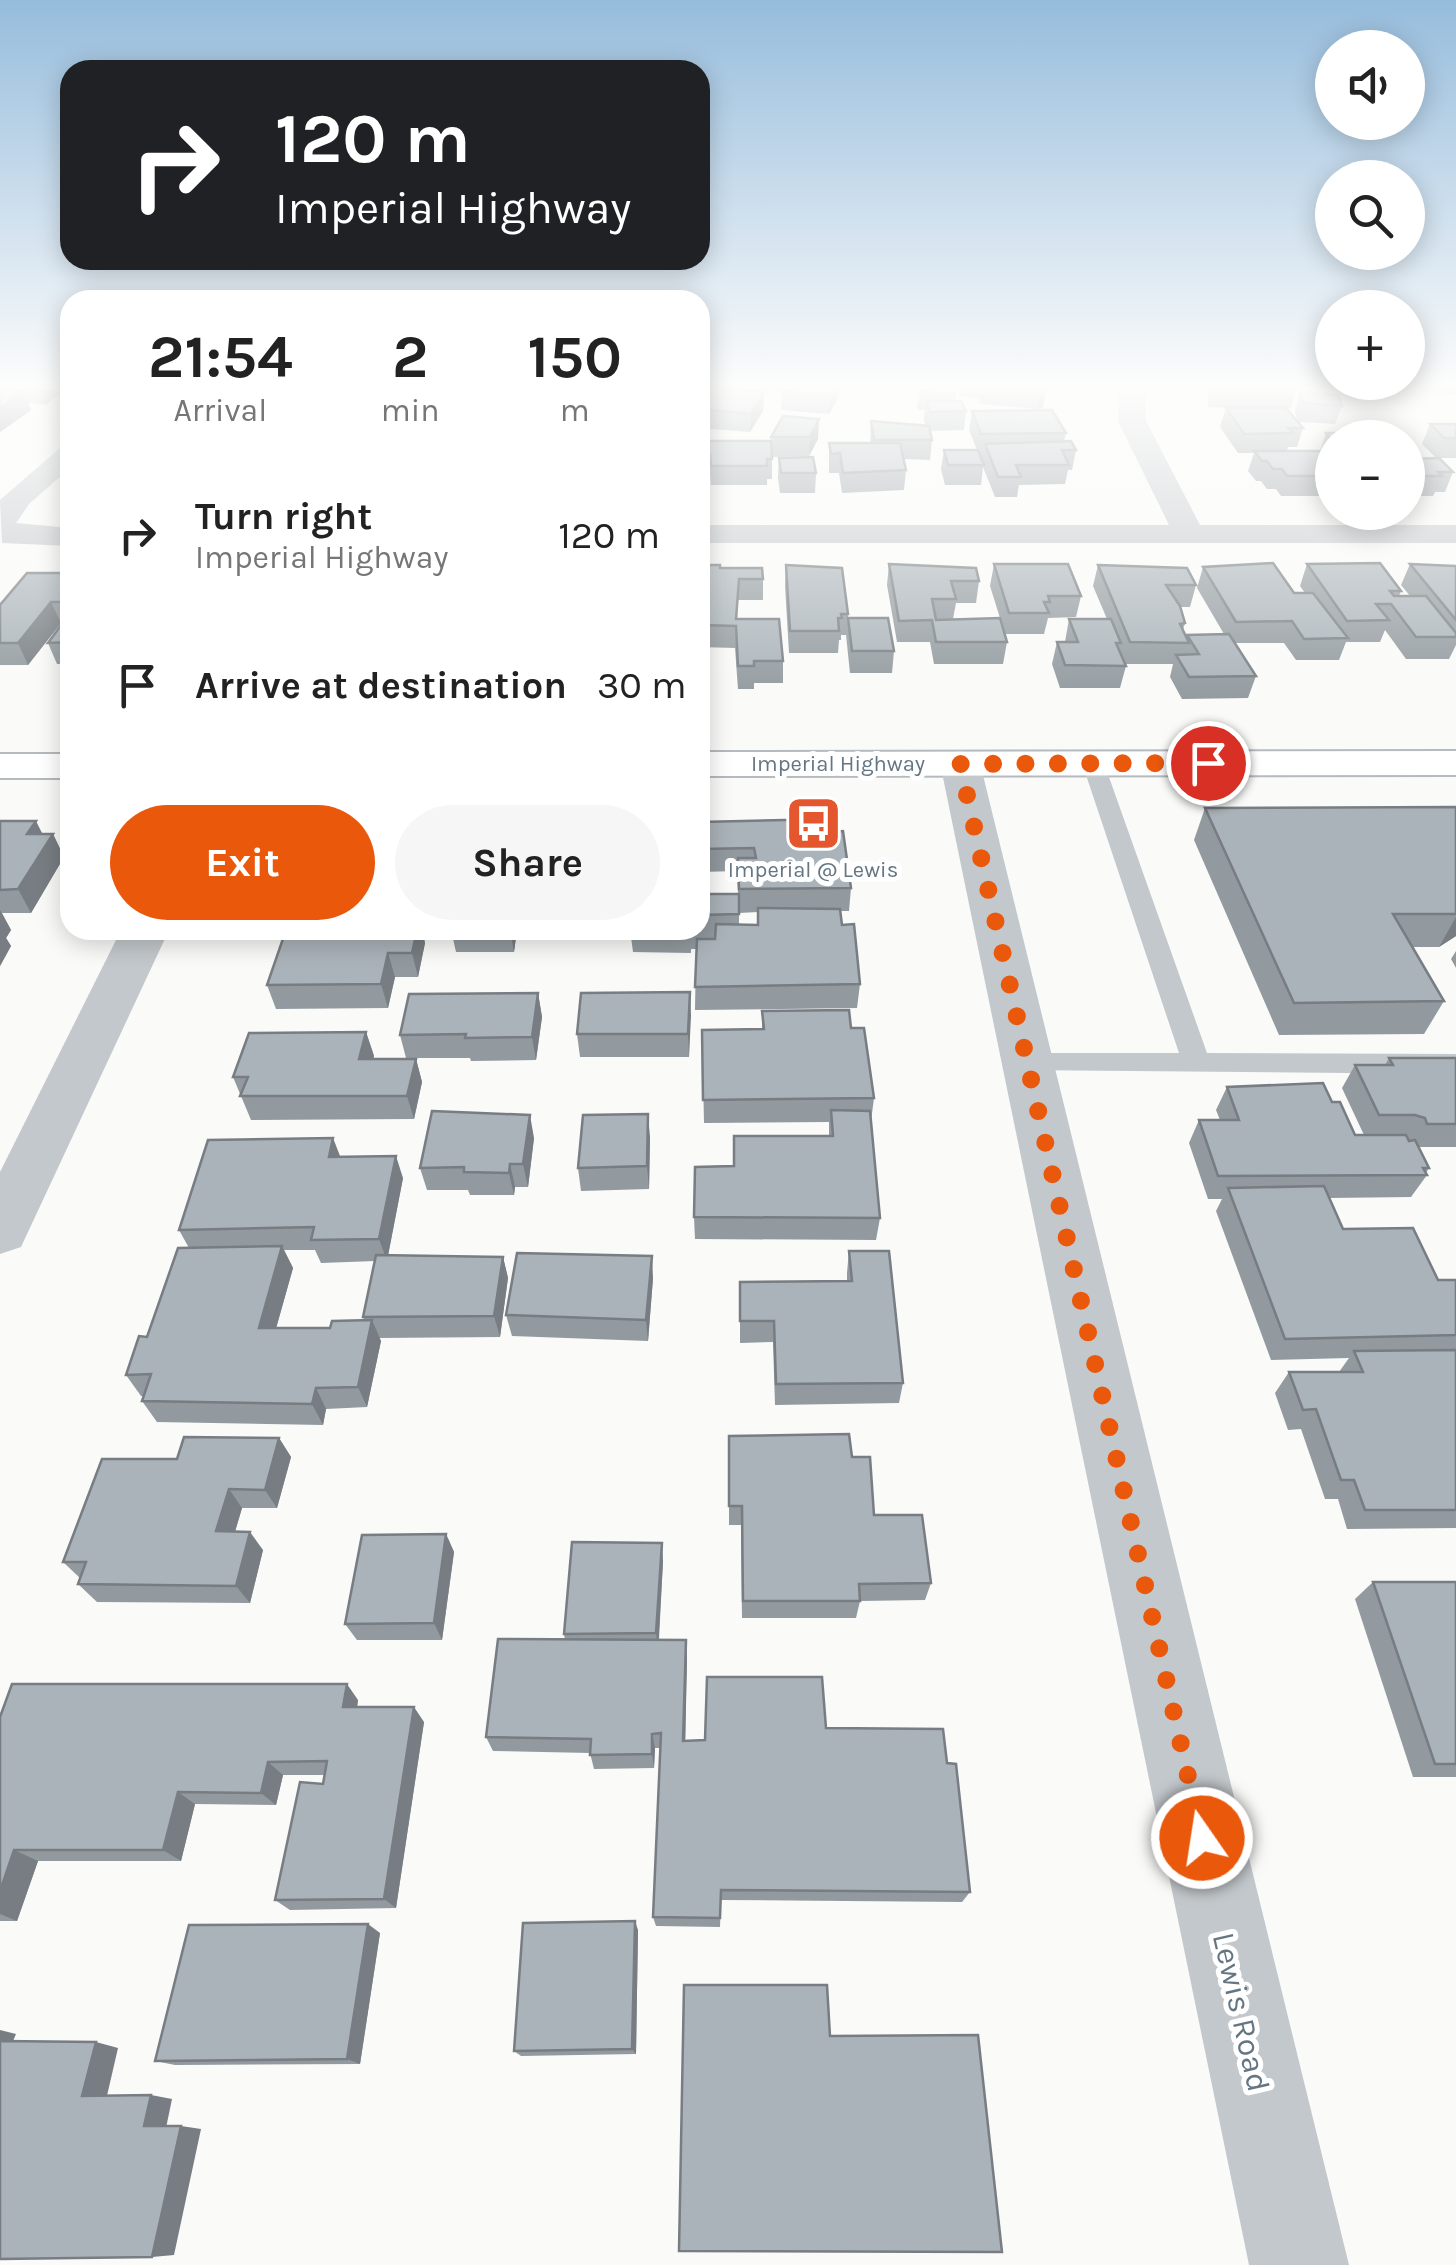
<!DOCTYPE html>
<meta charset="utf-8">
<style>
:root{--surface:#fff;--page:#f6f6f6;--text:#222;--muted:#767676;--accent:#ea580c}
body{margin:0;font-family:Karla,sans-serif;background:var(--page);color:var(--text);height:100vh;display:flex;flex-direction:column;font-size:38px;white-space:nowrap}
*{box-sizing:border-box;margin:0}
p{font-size:32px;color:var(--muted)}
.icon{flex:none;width:55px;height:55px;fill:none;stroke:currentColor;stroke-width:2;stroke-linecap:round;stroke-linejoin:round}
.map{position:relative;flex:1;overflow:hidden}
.side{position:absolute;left:60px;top:290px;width:650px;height:650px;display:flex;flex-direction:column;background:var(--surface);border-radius:30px;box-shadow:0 5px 25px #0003}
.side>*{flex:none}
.guide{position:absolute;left:60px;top:60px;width:650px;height:210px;border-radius:30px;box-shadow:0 5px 25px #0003;background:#202124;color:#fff;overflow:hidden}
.tools{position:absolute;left:1315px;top:30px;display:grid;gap:20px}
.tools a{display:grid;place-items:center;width:110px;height:110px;border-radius:50%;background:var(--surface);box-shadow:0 5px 25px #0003;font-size:50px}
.pin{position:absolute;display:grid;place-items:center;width:85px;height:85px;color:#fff;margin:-42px;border:5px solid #fff;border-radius:50%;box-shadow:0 2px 10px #0007}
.me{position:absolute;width:110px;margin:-55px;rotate:347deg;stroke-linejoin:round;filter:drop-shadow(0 0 8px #0008)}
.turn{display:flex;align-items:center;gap:35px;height:210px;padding:0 50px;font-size:45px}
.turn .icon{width:130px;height:130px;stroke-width:2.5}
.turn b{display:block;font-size:70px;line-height:85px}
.eta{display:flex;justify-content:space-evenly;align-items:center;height:170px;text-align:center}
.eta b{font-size:60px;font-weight:700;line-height:70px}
.primary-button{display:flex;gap:20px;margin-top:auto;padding:20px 50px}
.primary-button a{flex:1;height:115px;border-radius:60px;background:var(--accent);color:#fff;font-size:40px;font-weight:700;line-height:115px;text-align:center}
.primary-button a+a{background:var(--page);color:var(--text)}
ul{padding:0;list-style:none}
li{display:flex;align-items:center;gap:30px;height:150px;padding:0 50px}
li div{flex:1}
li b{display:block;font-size:38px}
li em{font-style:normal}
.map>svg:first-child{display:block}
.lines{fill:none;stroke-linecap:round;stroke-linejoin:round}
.primary-casing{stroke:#b5babe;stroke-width:4}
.service{fill:#c3c8cc;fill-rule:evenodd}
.minor{fill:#c3c8cc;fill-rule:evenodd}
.primary{fill:#fff;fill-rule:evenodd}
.wall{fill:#929a9f;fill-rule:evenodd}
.shaded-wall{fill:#777d82}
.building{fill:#aab3b9;stroke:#777d82;stroke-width:2.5}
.route{stroke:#ea580c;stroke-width:18;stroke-dasharray:0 32.4}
.labels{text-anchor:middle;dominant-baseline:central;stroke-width:10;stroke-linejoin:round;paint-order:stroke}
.far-street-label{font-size:22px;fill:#657683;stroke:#fff}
.far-poi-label{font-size:22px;fill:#657683;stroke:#fff}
.near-street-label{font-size:32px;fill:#657683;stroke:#fff}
</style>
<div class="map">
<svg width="1456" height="2265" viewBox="0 0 1456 2265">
<rect width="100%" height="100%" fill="#fafaf8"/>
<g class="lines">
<defs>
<g id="primary">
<path d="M1456 751V775L700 776V752Z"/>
<rect x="0" y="754" width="70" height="24"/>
</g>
</defs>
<use href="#primary" class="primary-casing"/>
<path class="service" d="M1093 756 1104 763 1207 1053 1456 1054V1074L1015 1070 1011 1063 1015 1056 1025 1053H1179L1082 763Z"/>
<g class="minor">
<path d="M1119 387H1145L1146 421 1200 525H1456V543H700V525H1169L1118 421Z"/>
<path d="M70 445V468L29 504 16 523 70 528V546L2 543 0 500 60 448Z"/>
<path d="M960 751 974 754 980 763 1349 2265H1249L940 763 946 754Z"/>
<path d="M121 930H169L21 1247 0 1254V1172Z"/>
</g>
<use href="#primary" class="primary"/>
</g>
<g class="wall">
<path d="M0 387H65L66 389 45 405 28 403 31 410 0 432Z"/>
<path d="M717 387H839V396L829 414 781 410 782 392 766 391 764 393 763 411 750 432 700 428V404Z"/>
<path d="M957 387 955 401 966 411 964 430 930 431 932 440 930 460 904 459 906 470 904 490 842 493 839 473H829V443H870L871 421 926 426 924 420 925 410H917L919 391Z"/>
<path d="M962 387H1047L1043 407 1038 409 979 404 980 399 960 396Z"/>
<path d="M1209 387H1297L1291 408H1287L1297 420 1295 411 1300 392 1342 406 1335 424 1298 422 1303 428 1297 447H1288L1287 451H1320L1326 433 1332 438V496H1281L1276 489H1267L1261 481H1256L1248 471 1254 453H1238L1220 427 1226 408H1250L1208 407Z"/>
<path d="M1422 387H1456V394L1424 392Z"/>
<path d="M972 411 1066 433 1064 441 1076 450 1072 470H1068L1065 484 1019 485 1017 497H995L983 467 981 485H945L941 469 944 450H977L969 430Z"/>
<path d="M783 416 818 439 809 456 772 457V479H767V485H711L710 473 700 471V441H771V437Z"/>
<path d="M1430 424H1456V458H1436L1422 444Z"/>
<path d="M779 458 816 473 815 493H780L778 477Z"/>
<path d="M1408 459 1453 472 1445 492H1435L1433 496H1408Z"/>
<path d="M889 564 979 581 976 603H956L953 619 1000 618 990 586 994 564 1081 596 1076 617 1048 618 1044 634H1005L1007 642 1003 664H934L930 642H897L887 585Z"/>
<path d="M1307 564 1401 591 1399 596H1410L1401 585 1410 564 1456 566V645L1449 659H1406L1385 630 1380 642H1346L1339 660H1296L1284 643H1235L1256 676 1248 698 1182 699 1170 677 1173 664H1125L1126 666 1120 688H1060L1052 664 1057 642H1065L1069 619H1107L1093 586 1098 565 1196 585 1190 607H1180L1185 623 1183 630 1187 637V635L1224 634 1197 588 1203 567 1294 593H1305L1300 586Z"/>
<path d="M700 565 720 568 763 579V600H738L737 619 783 661V683H754V689H738L735 648 700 647Z"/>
<path d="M786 565 848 614V618L894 651 892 673H850L846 635H841V640H839L838 653H789L785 586Z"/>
<path d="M70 566V664H57L48 643 62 623H61L28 665H0V605L65 573Z"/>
<path d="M1456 807V936L1439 947H1412L1444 1001 1424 1034 1279 1035 1194 840 1205 808Z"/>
<path d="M0 821 43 834H53L64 857 31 913H2L11 930 6 938 11 946 0 966Z"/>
<path d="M700 822 832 832 851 888 849 911H840L842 925 860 984 857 1008 695 1010 696 949H691V953L633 952 631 937H571L570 930H700V894H738L737 871 700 872ZM758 912V925L739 924V913Z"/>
<path d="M286 930H422L425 943 418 977H395L388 1008 276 1009 267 985Z"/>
<path d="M451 930H517L514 952H456Z"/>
<path d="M1456 951V968L1451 959Z"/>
<path d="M690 992 689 1057H580L577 1034Z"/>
<path d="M538 993 542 1017 536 1060 471 1061 470 1058H406L400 1035Z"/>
<path d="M762 1011 851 1028 874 1098 871 1121 880 1218 876 1240 695 1239 694 1217 734 1166 829 1136V1122L704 1123 702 1030 762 1029Z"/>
<path d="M366 1032 374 1056 373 1059H416L422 1082 414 1119 251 1120 233 1077Z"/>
<path d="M1389 1058H1456V1147H1419L1429 1168 1426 1173 1427 1175 1411 1197 1329 1198 1343 1229 1438 1280H1456V1528L1347 1529 1338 1499H1325L1301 1429 1288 1430 1275 1393 1289 1372H1339L1349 1358 1271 1360 1216 1211 1222 1199H1208L1189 1143 1199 1120H1220L1216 1110 1227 1087 1332 1102 1355 1135H1364L1342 1088 1355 1065H1385Z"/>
<path d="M650 1137 649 1189 581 1191 578 1168Z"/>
<path d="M534 1138 528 1187H515L514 1195H470L468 1190H427L420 1168Z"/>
<path d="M340 1157 403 1178 388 1255 503 1257 508 1278 500 1337 379 1338 381 1341 367 1407 326 1409 323 1425 157 1422 142 1401 144 1396H141L126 1375 147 1337 189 1248 179 1230ZM284 1250H315L321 1263 375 1261 363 1317 364 1320 330 1328H276L293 1268Z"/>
<path d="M849 1251 903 1383 899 1403 775 1405 773 1342 740 1343V1282L847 1281V1273Z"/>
<path d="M653 1278 648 1341 512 1336 506 1315Z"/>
<path d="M729 1436 852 1457 874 1515 931 1583 925 1600 860 1601 856 1618H742L741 1525H729Z"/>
<path d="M279 1438 291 1457 277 1508H242L235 1531 263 1550 250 1603 97 1602 78 1584 80 1578 63 1562 177 1459Z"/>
<path d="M446 1534 454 1552 442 1640H357L345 1624Z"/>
<path d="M663 1561 659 1640 687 1657 685 1741 705 1740 826 1728 947 1763 970 1892 962 1902 721 1900 720 1927 656 1926 653 1917 661 1748H655L654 1768 594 1769 590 1753 493 1751 486 1737 565 1640 564 1634Z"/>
<path d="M1373 1582H1456V1777H1413L1355 1599Z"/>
<path d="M358 1700 357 1707 424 1722 396 1908 290 1910 275 1900 323 1784 325 1775H283L276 1805 195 1804 181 1861H38L17 1921H0V1717Z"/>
<path d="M638 1930 636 2054 521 2056 514 2051Z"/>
<path d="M380 1933 360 2064 175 2065 155 2061Z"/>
</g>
<g class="shaded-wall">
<path d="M38 387H65L66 389 45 405Z"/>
<path d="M758 387H766L764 393 763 411 750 432 751 414 758 399Z"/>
<path d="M835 387H839V396L829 414 830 395Z"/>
<path d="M1047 387 1043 407 1038 409 1041 391Z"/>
<path d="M24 391 31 410 0 432V408Z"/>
<path d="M819 419 818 439 809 456 810 437Z"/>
<path d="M51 602 61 623 28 665 18 643Z"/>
<path d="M36 821 47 843 53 834 64 857 31 913 18 889 27 834Z"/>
<path d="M0 910 11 930 6 938 11 946 0 966Z"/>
<path d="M1456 917V936L1439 947Z"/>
<path d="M417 930H422L425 943 418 977 412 953Z"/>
<path d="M510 930H517L514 952Z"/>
<path d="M388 953 395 977 388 1008 381 984Z"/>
<path d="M690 992 691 1016 689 1057 688 1034Z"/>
<path d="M538 993 542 1017 536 1060 532 1037Z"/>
<path d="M366 1032 374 1056 366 1082 359 1059Z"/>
<path d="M416 1059 422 1082 414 1119 407 1096Z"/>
<path d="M648 1114 650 1137 649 1189 647 1166Z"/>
<path d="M530 1115 534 1138 528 1187 523 1164Z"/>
<path d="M333 1138 342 1161 329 1157Z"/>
<path d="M396 1156 403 1178 387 1261 379 1239Z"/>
<path d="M510 1164 515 1187 514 1195 509 1173Z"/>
<path d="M282 1246 293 1268 270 1350 259 1328Z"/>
<path d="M652 1256 653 1278 648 1341 646 1320Z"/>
<path d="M503 1257 508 1278 500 1337 494 1316Z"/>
<path d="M372 1320 381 1341 367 1407 358 1387Z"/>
<path d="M316 1388 326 1409 323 1425 312 1404Z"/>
<path d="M279 1438 291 1457 277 1508 265 1490Z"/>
<path d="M229 1489 242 1508 230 1549 216 1531Z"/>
<path d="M250 1532 263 1550 250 1603 236 1586Z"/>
<path d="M446 1534 454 1552 442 1640 434 1623Z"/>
<path d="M662 1543 663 1561 658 1649 656 1633Z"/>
<path d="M686 1640 687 1657 685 1755 683 1741Z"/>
<path d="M347 1684 358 1700 355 1722 343 1707Z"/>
<path d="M414 1707 424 1722 396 1908 384 1899Z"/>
<path d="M652 1734 655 1748 654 1768 652 1754Z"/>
<path d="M268 1762 283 1775 276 1805 261 1793Z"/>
<path d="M178 1792 195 1804 181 1861 163 1850Z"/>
<path d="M14 1850 38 1861 17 1921 0 1914V1891Z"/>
<path d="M635 1921 638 1930 636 2054 632 2049Z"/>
<path d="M368 1924 380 1933 360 2064 347 2059Z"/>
<path d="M0 2030 16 2034 11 2046 0 2044Z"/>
<path d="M96 2042 118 2048 106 2100 82 2096Z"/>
<path d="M151 2095 172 2099 166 2128 144 2126Z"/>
<path d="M181 2126 201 2129 174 2255 152 2257Z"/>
</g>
<g class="building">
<path d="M784 387H835L830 395 782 391Z"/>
<path d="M920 387H956L954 394 919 391Z"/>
<path d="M1005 387H1046L1041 391Z"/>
<path d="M1213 387H1297V390L1213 388Z"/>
<path d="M712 388 764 393 751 414 700 409V404Z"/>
<path d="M7 390 24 391 0 408V394Z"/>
<path d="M1300 392 1338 395 1342 406 1303 403Z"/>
<path d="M926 401H961L966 411 930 412Z"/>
<path d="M1226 408H1286L1303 428H1288L1293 433 1244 434Z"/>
<path d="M1052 410 1066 433 981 434 972 411Z"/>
<path d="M783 416 819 419 810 437H771Z"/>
<path d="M871 421 929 426 932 440H874Z"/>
<path d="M1430 424H1456V438H1444Z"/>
<path d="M1326 433H1364L1368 438H1332V441Z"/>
<path d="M700 441H771L772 459H767V466H711L710 454 700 452Z"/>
<path d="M1071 441 1076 450H1062L1069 465H1016L1021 477H998L985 444Z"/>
<path d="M829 443H900L906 470 843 473 840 453 831 454Z"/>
<path d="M944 450H978L984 465H948Z"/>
<path d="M1254 451H1320L1332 465V476H1287L1282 469H1273L1267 461H1262Z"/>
<path d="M813 457 816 473H781L779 458Z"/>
<path d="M1439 458 1453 472H1438L1442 476H1408V459Z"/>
<path d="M1273 563 1294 593H1313L1348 638 1304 639 1292 621 1236 622 1203 567Z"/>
<path d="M1380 563 1401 591H1390L1394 596H1426L1456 633V637H1416L1391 604H1376L1389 620 1347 621 1307 564Z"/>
<path d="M889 564 976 568 979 581H951L956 599H932L936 620 1000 618 1007 642H936L932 620 899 621Z"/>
<path d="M994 564H1068L1081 596H1048L1050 602H1044L1049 613H1009Z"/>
<path d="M1410 564 1456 566V620Z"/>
<path d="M700 565H720V568H762L763 579H739L736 619H779L783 661H754V666H738L736 626 700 625Z"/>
<path d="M786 565 842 568 848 614H841L842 618H838L839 631H790Z"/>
<path d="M1098 565 1187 568 1196 585H1166L1180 606 1185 623 1180 624 1189 643 1130 642Z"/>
<path d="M70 566V602H51L18 643H0V605L27 573H65Z"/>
<path d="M70 613V642L48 643Z"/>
<path d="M848 618H888L894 651H852Z"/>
<path d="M1069 619H1111L1121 643H1116L1126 666 1065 665 1057 642H1078Z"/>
<path d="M1229 634 1256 676 1189 677 1176 655 1199 654 1187 635Z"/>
<path d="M1456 807V914H1393L1444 1001 1294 1003 1205 808Z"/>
<path d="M830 819 832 832 843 831 851 888 739 889 738 858H756L754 848 700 849V822Z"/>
<path d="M0 821H36L27 834H53L18 889 0 890Z"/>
<path d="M700 894H739V914L700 915Z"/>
<path d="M758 908 840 909 842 925 854 924 860 984 695 987 697 939H715L716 924 758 925Z"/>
<path d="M286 930H417L412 953H388L381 984 267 985Z"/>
<path d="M690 992 688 1034H577L581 993Z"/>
<path d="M538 993 532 1037 465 1038 466 1034 400 1035 409 994Z"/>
<path d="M849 1010 851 1028H864L874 1098 703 1100 702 1030 764 1029 762 1011Z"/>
<path d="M366 1032 359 1059H416L407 1096H240L248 1077H233L249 1033Z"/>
<path d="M1389 1058H1456V1124H1427L1425 1118 1415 1115H1379L1355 1065H1393Z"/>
<path d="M1323 1083 1332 1102H1340L1355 1135H1406L1409 1141 1415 1140 1429 1168H1423L1427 1175 1218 1176 1199 1120H1239L1227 1087Z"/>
<path d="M831 1110 870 1111 880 1218 694 1217 695 1167 734 1166V1136H833Z"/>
<path d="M432 1111 530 1115 523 1164H510L509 1173 464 1172V1167L420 1168Z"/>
<path d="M648 1114 647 1166 578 1168 583 1115Z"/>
<path d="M333 1138 329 1157 396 1156 379 1239 311 1240 314 1227 179 1230 208 1140Z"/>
<path d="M1324 1186 1343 1229 1413 1228 1438 1280H1456V1335L1285 1339 1228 1188Z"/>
<path d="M282 1246 259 1328H330L332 1321 372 1320 358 1387 316 1388 312 1404 142 1401 151 1374 126 1375 139 1336 147 1337 178 1248Z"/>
<path d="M849 1251H889L903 1383 776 1384 774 1321H740V1282L852 1281Z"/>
<path d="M517 1253 652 1256 646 1320 506 1315Z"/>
<path d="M376 1255 503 1257 494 1316 363 1317Z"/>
<path d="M1456 1350V1510H1365L1354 1480H1341L1316 1409 1303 1410 1289 1372H1363L1354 1351Z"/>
<path d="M849 1434 852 1457H870L874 1515H922L931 1583 859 1584 860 1601H743L742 1506H729V1436Z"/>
<path d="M184 1437 279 1438 265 1490 229 1489 216 1531 250 1532 236 1586 78 1584 86 1562H63L102 1459H177Z"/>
<path d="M446 1534 434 1623 345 1624 362 1535Z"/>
<path d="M572 1542 662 1543 656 1633 564 1634Z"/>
<path d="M1373 1582H1456V1764H1435Z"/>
<path d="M498 1639 686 1640 683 1741 705 1740 707 1677H822L826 1728 943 1729 947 1763 956 1764 970 1892 721 1890 720 1918 653 1917 661 1733 652 1734V1754L590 1755 591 1739 486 1737Z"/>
<path d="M12 1684H347L343 1707H414L384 1899 275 1900 300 1782 323 1784 327 1761 268 1762 261 1793 178 1792 163 1850H14L0 1891V1717Z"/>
<path d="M635 1921 632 2049 514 2051 523 1923Z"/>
<path d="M368 1924 347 2059 155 2061 189 1925Z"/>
<path d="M684 1985H827L830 2036 978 2035 1002 2252 679 2251Z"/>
<path d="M0 2041 96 2042 82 2096 151 2095 144 2126H181L152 2257 0 2259Z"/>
</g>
<linearGradient id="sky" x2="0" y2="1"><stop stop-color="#96bcdc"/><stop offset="0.55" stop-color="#fdfdfc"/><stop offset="1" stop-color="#fdfdfc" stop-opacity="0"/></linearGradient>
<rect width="1456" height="704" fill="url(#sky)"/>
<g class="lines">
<path class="route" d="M1202 1838 960 764 1208 763"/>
</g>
<defs>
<symbol id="bus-square" viewBox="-11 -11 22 22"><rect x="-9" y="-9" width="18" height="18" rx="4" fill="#e4572e" stroke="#fff"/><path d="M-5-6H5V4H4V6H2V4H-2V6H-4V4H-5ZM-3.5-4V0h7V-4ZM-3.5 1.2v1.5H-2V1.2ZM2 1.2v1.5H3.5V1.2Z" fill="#fff"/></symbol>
</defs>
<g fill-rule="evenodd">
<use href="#bus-square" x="782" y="792" width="63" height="63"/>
</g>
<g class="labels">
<g class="far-street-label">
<text x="838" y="764">Imperial Highway</text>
</g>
<g class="far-poi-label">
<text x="813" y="870">Imperial @ Lewis</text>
</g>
<g class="near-street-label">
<text transform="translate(1241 2012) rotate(77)">Lewis Road</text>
</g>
</g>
</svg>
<div class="tools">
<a><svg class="icon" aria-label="sound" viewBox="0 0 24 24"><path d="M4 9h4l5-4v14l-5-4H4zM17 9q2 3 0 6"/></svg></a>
<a><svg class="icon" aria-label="search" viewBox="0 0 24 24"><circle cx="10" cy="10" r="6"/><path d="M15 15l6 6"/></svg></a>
<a>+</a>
<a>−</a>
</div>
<div class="pin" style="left:1208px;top:763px;background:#d93025"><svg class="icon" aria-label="arrive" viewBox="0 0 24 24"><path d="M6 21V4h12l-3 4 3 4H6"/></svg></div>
<svg class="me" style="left:1202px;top:1838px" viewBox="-20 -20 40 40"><circle r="17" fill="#ea580c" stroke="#fff" stroke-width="3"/><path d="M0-11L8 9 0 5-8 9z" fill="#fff"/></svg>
<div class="guide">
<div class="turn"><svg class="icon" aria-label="right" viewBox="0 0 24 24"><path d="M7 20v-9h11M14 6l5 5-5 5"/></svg><div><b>120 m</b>Imperial Highway</div></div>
</div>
<section class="side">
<div class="eta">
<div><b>21:54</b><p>Arrival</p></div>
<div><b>2</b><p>min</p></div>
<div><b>150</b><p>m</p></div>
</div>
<ul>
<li><svg class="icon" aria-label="right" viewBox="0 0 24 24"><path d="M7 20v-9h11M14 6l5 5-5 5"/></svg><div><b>Turn right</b><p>Imperial Highway</p></div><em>120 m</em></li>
<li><svg class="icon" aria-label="arrive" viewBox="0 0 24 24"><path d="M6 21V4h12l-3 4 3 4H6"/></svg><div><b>Arrive at destination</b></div><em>30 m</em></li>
</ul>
<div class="primary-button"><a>Exit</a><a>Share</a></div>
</section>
</div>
